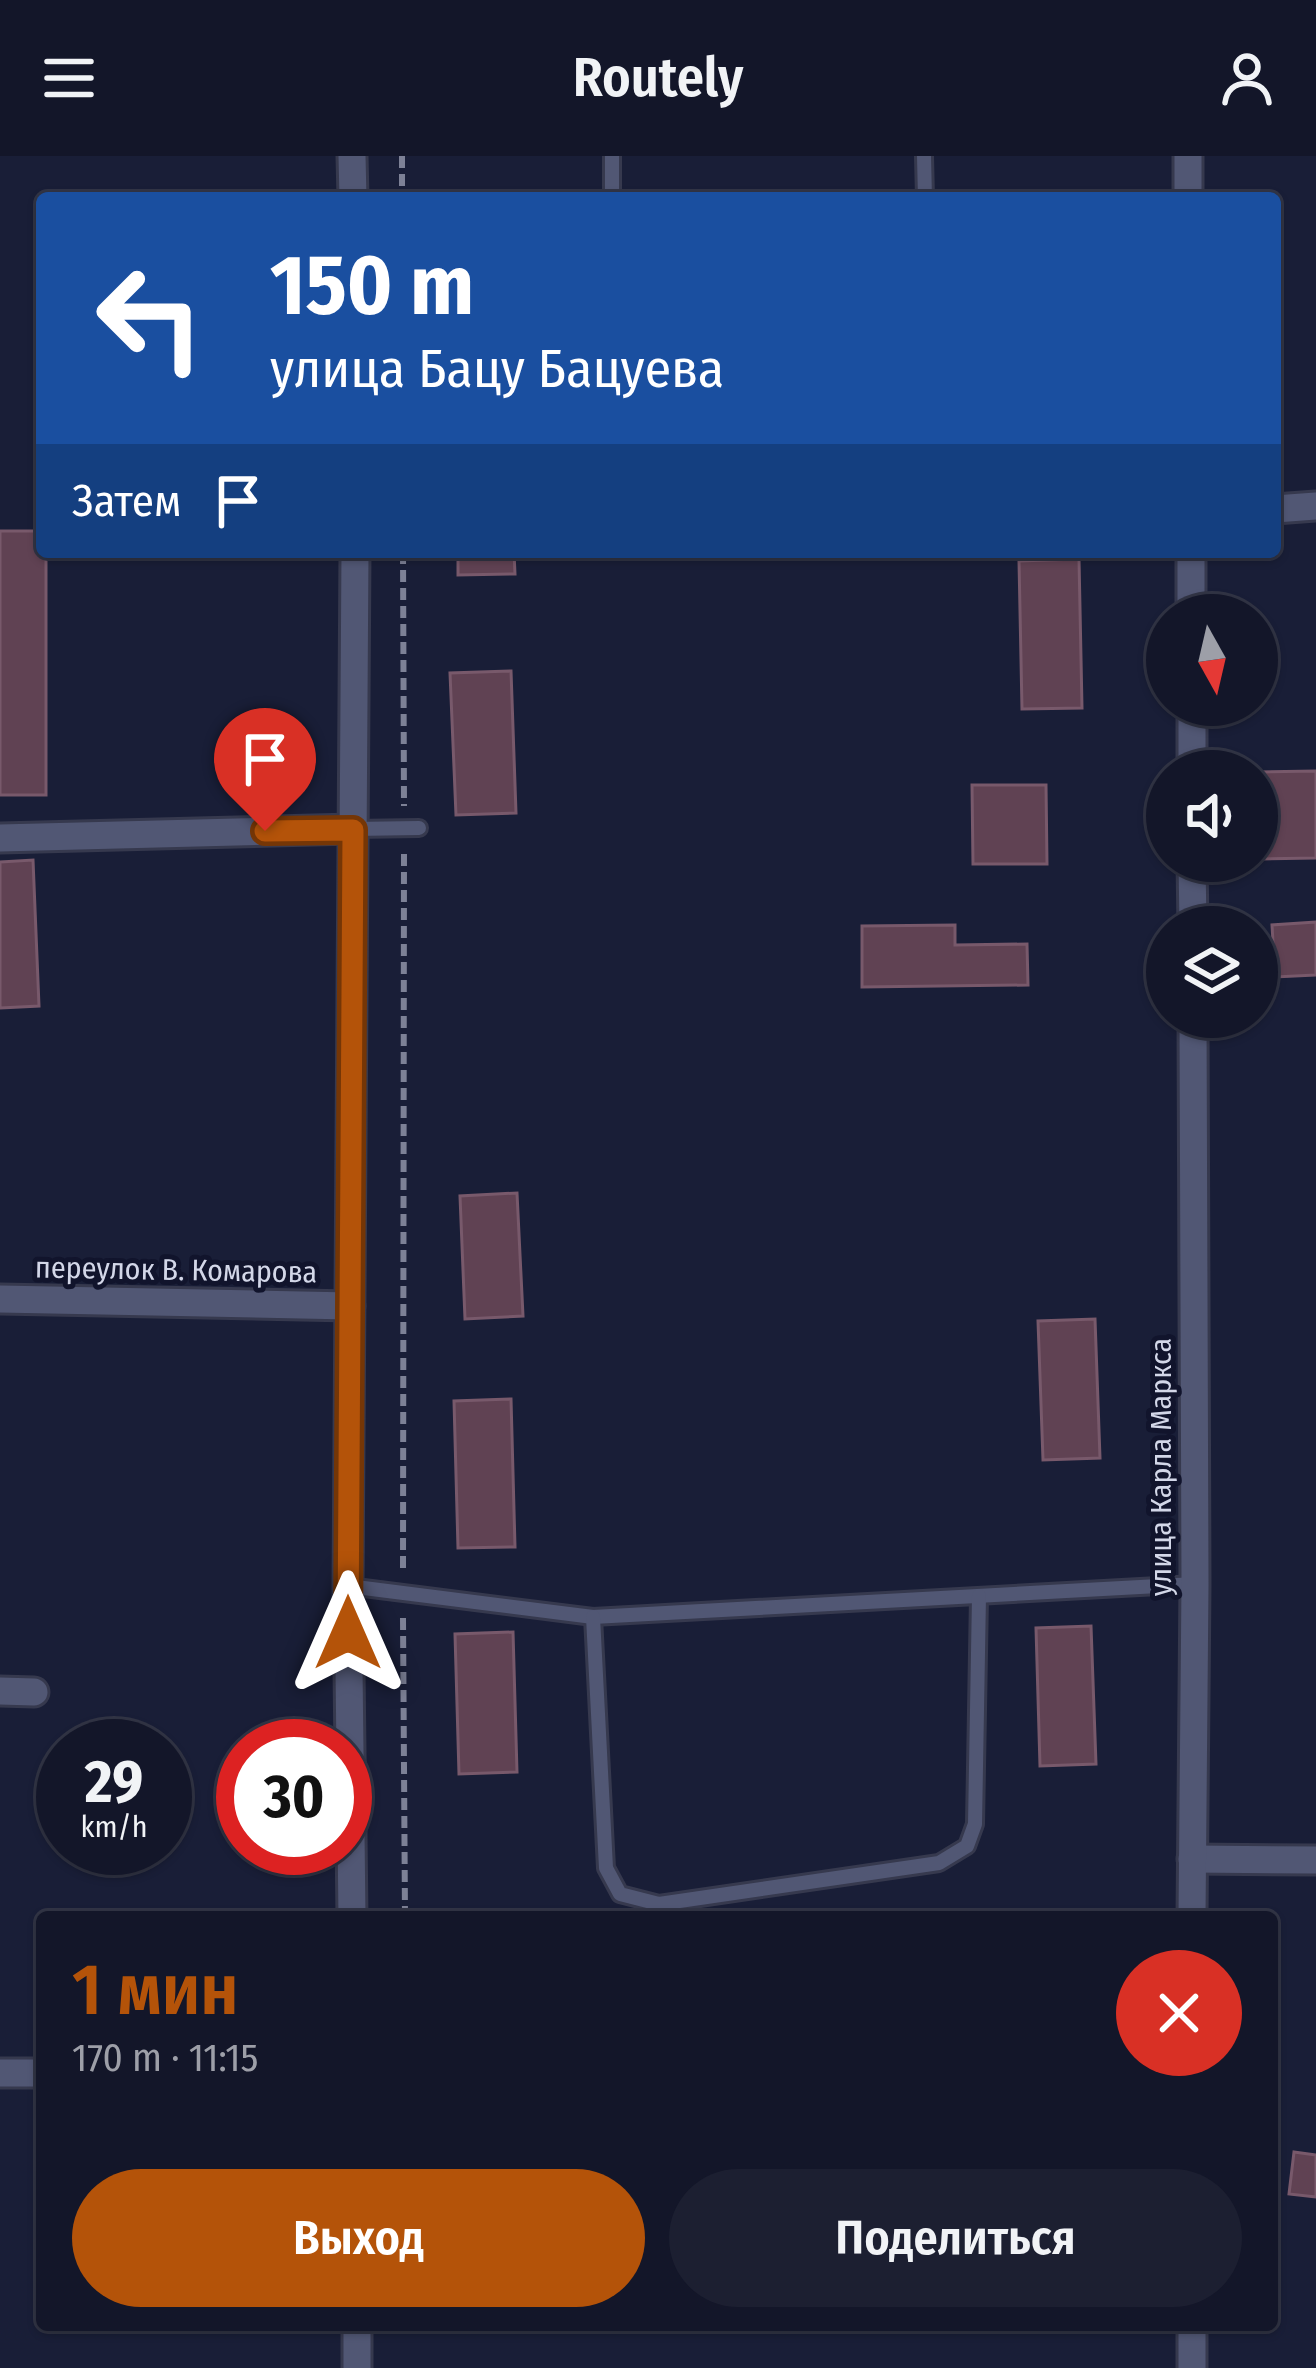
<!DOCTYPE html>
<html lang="ru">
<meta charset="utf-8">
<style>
:root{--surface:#131629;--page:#1c1f31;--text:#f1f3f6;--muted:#9d9fa8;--line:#323546;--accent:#b45309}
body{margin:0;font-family:"Fira Sans Condensed",sans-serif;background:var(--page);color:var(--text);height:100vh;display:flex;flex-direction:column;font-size:45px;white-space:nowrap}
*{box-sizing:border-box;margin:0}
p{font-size:39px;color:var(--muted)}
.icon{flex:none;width:66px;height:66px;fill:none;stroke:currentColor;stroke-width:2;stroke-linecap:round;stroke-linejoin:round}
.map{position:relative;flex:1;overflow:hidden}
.sheet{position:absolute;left:36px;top:1755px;width:1242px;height:420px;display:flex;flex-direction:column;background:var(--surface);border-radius:12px;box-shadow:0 3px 9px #0004,0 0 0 3px var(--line)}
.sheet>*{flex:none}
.top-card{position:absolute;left:36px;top:36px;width:1245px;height:366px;border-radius:12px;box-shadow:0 3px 9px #0004,0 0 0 3px var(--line);background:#1a4fa0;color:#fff;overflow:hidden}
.needle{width:78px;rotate:172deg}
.controls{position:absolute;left:1146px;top:438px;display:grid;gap:24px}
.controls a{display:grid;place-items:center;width:132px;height:132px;border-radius:50%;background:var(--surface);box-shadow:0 3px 9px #0004,0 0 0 3px var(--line);font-size:60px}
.speed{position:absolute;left:36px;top:1563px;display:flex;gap:24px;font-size:60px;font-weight:700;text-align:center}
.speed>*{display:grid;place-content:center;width:156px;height:156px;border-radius:50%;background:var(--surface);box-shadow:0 3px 9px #0004,0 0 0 3px var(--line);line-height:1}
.speed small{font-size:30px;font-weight:400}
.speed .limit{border:18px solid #d22;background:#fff;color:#111}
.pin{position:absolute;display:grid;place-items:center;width:102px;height:102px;color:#fff;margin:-123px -51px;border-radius:50% 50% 50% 0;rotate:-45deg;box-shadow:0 0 12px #0007}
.pin .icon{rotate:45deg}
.me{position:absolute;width:132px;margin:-66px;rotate:0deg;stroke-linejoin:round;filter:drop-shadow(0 0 9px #0008)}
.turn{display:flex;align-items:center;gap:42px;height:252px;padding:0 36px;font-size:54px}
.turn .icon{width:156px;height:156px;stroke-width:2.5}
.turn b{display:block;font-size:84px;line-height:102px}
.then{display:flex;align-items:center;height:114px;padding:0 36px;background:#0003;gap:24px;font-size:45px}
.round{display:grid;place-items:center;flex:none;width:126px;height:126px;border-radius:63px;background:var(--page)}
.head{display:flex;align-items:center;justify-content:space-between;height:204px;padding:0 36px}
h1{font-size:72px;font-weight:600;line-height:90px;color:var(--accent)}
.cta{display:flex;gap:24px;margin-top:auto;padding:24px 36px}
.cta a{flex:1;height:138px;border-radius:72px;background:var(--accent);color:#fff;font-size:48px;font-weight:600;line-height:138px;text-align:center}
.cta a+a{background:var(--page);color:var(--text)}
header{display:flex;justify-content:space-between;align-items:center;height:156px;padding:0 36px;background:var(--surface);font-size:54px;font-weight:600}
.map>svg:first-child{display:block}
.building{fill:#604253;stroke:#78596b;stroke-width:3}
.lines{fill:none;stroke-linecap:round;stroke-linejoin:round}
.lane-casing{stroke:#36394e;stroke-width:20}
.street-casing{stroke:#36394e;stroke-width:33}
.path{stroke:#7d8196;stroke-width:6;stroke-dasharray:12 6;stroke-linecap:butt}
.lane{stroke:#515774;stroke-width:14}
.street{stroke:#515774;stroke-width:27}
.route-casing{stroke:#753606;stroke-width:30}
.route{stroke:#b45309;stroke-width:21}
.labels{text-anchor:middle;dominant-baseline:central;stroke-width:10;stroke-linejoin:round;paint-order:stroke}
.street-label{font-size:30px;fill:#d3d7e8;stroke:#11142c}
</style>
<header><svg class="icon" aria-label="menu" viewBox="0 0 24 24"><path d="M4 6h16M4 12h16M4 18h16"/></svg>Routely<svg class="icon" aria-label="person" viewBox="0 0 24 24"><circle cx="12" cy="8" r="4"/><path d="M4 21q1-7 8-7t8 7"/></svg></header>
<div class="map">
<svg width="1316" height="2212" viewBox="0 0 1316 2212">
<rect width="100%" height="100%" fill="#191e37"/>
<g class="building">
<path d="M0 375H42V396H46V639H0Z"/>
<path d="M458 396H514L515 418 458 419Z"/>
<path d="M1079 403 1082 552 1022 553 1019 405Z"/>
<path d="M511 515 516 657 456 659 450 517Z"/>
<path d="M1316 615V702L1263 703 1261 616Z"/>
<path d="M972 629H1046L1047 708H973Z"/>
<path d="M33 704 39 850 0 852V706Z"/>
<path d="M1316 766V819L1275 821 1272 769Z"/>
<path d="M955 769V789L1027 788 1028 829 862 831V770Z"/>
<path d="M517 1037 523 1160 465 1163 460 1040Z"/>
<path d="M1095 1163 1100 1302 1043 1304 1038 1165Z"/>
<path d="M511 1243 515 1391 458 1392 454 1245Z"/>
<path d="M1091 1470 1096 1608 1040 1610 1036 1472Z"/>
<path d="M513 1476 517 1616 459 1618 455 1478Z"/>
<path d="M1294 1996 1316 1999V2041L1289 2038Z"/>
</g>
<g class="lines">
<defs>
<g id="lane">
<path d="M612 0V42"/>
<path d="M924 0 925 42"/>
<path d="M353 673 419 672"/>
<path d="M348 1430 593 1461 1195 1428"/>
<path d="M593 1461 606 1712 620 1738 659 1748 939 1707 967 1690 975 1668 979 1440"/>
</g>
<g id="street">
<path d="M352 0 353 42"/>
<path d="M1188 0V42"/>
<path d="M1275 353 1316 350"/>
<path d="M1191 396V459"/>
<path d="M1192 549V615"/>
<path d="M0 682 353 673"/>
<path d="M1192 705 1193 771"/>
<path d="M0 1143 350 1150"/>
<path d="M0 1535 34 1536"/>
<path d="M1192 1703 1316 1704"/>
<path d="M352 1761 348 1430 355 396"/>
<path d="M1192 1761 1195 1428 1193 861"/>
<path d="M0 1917H42"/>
<path d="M357 2169V2212"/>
<path d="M1192 2169V2212"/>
</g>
</defs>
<use href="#lane" class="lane-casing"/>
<use href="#street" class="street-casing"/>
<g class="path">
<path d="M402 0V42"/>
<path d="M403 396 404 650"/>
<path d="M403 1412 404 694"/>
<path d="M403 1462 405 1761"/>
</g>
<use href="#lane" class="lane"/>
<use href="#street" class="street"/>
</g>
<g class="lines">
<defs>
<path id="route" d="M265 675 353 674 348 1477"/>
</defs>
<use href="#route" class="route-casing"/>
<use href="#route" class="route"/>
</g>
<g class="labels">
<g class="street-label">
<text transform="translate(176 1114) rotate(1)">переулок В. Комарова</text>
<text transform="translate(1161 1311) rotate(-90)">улица Карла Маркса</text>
</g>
</g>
</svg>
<div class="controls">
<a><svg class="needle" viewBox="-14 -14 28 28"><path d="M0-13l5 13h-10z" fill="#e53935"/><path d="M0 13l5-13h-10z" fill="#9d9fa8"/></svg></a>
<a><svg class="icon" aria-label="sound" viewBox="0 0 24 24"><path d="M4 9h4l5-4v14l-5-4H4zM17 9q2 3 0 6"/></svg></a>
<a><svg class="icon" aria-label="layers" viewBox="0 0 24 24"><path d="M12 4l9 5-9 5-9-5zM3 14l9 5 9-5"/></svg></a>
</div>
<div class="speed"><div>29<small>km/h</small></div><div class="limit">30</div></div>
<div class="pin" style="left:265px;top:675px;background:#d93025"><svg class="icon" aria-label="arrive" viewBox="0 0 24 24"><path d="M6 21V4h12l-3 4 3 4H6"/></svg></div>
<svg class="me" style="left:348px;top:1477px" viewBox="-20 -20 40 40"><path d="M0-17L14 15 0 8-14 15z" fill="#b45309" stroke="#fff" stroke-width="4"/></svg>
<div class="top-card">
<div class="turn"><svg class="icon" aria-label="left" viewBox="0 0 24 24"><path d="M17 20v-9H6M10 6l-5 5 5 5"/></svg><div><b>150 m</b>улица Бацу Бацуева</div></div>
<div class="then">Затем<svg class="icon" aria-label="arrive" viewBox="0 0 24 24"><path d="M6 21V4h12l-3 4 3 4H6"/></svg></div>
</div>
<section class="sheet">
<div class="head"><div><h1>1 мин</h1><p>170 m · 11:15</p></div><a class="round" style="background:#d93025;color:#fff"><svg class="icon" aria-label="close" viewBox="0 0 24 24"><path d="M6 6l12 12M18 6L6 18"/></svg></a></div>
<div class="cta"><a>Выход</a><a>Поделиться</a></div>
</section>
</div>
